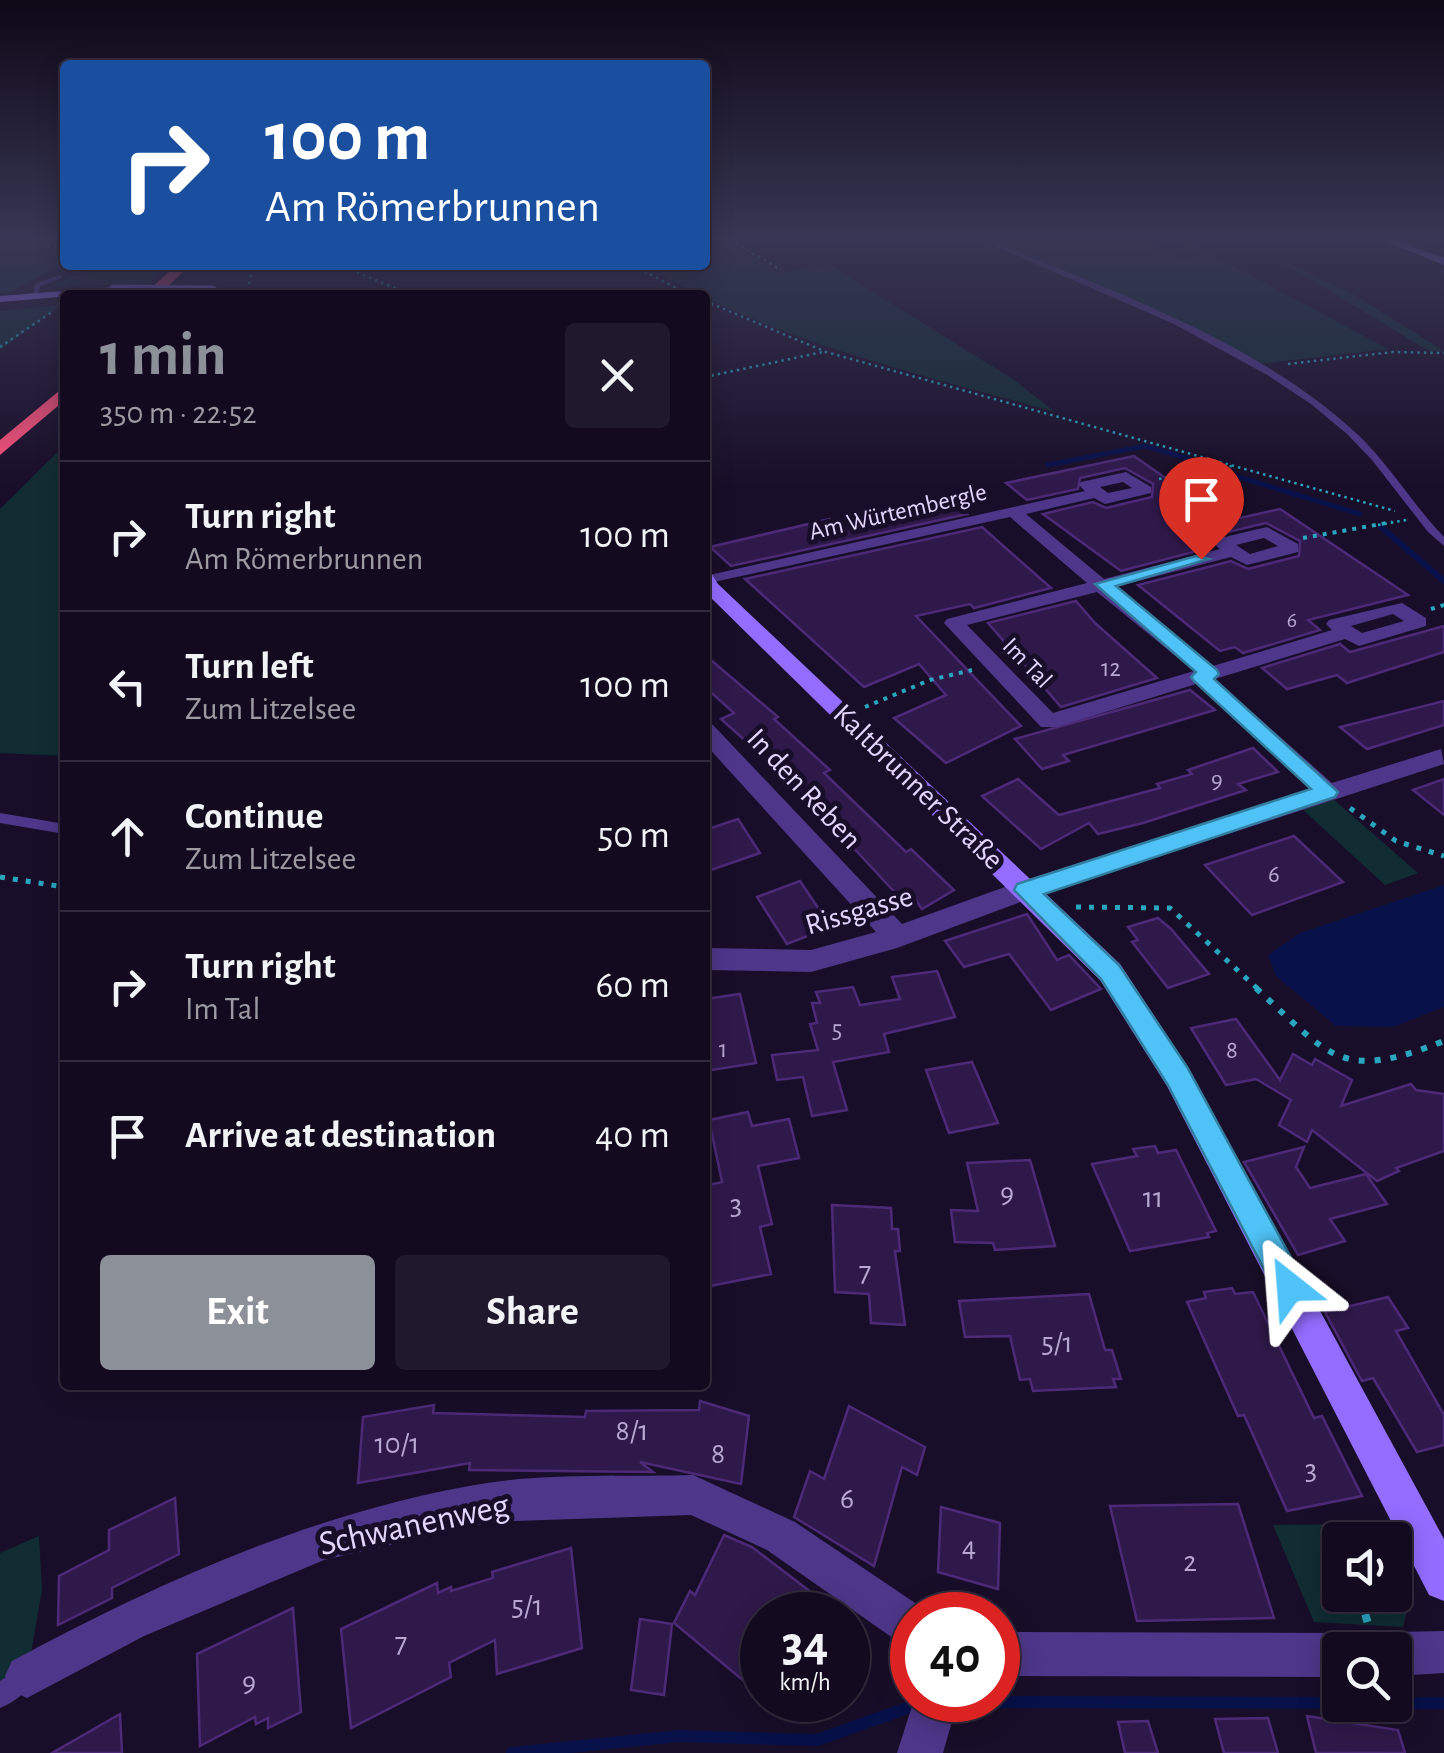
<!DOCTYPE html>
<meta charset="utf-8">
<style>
:root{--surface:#130a1f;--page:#20182c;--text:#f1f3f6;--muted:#9d9aa4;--line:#322b3d;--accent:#8c9099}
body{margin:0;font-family:"Alegreya Sans",sans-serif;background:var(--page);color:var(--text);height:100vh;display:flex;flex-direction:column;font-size:38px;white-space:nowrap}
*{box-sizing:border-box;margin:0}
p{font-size:32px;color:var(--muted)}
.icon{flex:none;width:55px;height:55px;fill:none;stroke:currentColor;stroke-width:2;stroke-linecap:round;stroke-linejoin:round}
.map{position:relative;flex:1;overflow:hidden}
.sheet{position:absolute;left:60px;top:290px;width:650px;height:1100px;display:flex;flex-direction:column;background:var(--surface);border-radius:10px;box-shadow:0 5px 25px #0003,0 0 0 2px var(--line)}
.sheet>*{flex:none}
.top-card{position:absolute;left:60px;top:60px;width:650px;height:210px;border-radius:10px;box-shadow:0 5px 25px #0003,0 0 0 2px var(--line);background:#1a4fa0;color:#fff;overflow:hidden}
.fabs{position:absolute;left:1322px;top:1522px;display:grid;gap:20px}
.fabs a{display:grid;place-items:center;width:90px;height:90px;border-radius:10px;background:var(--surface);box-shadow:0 5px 25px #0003,0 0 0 2px var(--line);font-size:50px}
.speed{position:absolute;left:740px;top:1592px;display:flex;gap:20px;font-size:50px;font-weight:700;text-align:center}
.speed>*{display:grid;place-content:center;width:130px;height:130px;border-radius:50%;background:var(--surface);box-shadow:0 5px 25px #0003,0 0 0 2px var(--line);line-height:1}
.speed small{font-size:25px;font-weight:400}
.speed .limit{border:15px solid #d22;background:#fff;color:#111}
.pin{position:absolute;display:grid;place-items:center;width:85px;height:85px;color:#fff;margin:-102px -42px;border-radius:50% 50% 50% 0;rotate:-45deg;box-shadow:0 0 10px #0007}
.pin .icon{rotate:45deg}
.me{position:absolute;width:110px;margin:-55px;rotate:332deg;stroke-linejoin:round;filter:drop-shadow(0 0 8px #0008)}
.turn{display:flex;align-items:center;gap:35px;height:210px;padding:0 40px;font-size:45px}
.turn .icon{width:130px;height:130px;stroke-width:2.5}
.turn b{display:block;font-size:70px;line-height:85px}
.round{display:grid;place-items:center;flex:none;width:105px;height:105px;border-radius:10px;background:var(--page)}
.overview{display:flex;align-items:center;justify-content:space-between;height:170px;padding:0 40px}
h1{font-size:60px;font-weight:700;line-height:75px;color:var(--accent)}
.button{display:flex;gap:20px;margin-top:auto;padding:20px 40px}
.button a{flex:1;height:115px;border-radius:10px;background:var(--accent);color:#fff;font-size:40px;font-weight:700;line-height:115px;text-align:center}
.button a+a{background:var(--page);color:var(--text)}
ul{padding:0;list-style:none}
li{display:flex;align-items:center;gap:30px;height:150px;padding:0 40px;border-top:2px solid var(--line)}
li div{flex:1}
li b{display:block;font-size:38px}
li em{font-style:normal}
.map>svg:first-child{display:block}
.green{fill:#112c33}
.water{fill:#071049}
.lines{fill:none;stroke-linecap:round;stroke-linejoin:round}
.stream-far2{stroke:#071049;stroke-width:5}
.stream-far1{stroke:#071049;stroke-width:6}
.stream{stroke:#071049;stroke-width:12}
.building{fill:#2f194b;stroke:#4c2a78;stroke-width:2.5}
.path-far4{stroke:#29a6c0;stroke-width:2.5;stroke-dasharray:2.5 4;stroke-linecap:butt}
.path-far3{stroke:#29a6c0;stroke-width:4;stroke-dasharray:4 6;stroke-linecap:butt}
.path-far2{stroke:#29a6c0;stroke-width:5;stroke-dasharray:5 8;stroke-linecap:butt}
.path-far1{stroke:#29a6c0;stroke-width:6;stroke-dasharray:6 10;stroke-linecap:butt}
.path{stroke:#29a6c0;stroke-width:8;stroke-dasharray:8 12;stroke-linecap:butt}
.lane{fill:#4e378a;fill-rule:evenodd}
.street{fill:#4e378a;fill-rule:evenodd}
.secondary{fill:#936dff;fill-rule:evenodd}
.highway{fill:#ff517b;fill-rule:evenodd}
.secondary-bridge{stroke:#936dff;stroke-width:11}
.route{fill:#4fc3f7;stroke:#337fa1;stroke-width:2.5}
.labels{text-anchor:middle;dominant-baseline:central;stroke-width:10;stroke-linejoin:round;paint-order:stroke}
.far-number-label{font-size:22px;fill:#b7a7d2}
.far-street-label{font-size:25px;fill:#e4d6ff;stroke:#190e29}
.number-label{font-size:25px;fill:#b7a7d2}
.street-label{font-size:30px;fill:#e4d6ff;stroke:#190e29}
.near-number-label{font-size:30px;fill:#b7a7d2}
.near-street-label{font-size:35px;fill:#e4d6ff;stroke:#190e29}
</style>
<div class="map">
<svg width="1444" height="1753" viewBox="0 0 1444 1753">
<rect width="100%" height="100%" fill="#190e29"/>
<g class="green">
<path d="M0 240H65V262L11 292 0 293Z"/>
<path d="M705 240H724L779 273 830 265 1014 380 1055 412C917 373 766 340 646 265H705Z"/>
<path d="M990 240H1139L1180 259 1206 257 1177 240H1185L1388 349 1260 364 1091 282Z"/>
<path d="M1275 258 1351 293 1444 351H1429Z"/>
<path d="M134 265H169L149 283 50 286 74 276Z"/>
<path d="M61 305 0 350V311Z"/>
<path d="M65 445V756L0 753V509Z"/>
<path d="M1333 799 1418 873 1385 885 1302 809Z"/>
<path d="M1381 1524 1390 1540H1340V1595H1395V1549L1413 1585 1403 1627 1314 1622 1273 1525Z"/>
<path d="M39 1536 42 1590 27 1676 0 1696V1553Z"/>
</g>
<path class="water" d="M1444 885V1007L1393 1027 1336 1026 1276 976 1268 955 1300 933Z"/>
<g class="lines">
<g class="stream-far2">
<path d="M1048 465 1145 446 1207 464"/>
<path d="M1219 471 1360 514"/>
</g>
<path class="stream-far1" d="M1381 527 1444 581"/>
<g class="stream">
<path d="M987 1702 1340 1703"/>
<path d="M1395 1703H1444"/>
<path d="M512 1753 679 1736 817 1740 907 1708"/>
</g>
</g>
<g class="building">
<path d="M1134 456 1227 521 1280 509 1408 595 1308 620 1320 630 1243 653 1235 647 1220 651 1138 585 1231 561 1248 569 1299 556 1300 541 1266 523 1215 535 1209 543 1212 547 1121 571 1043 514 1093 502 1106 508 1152 497 1153 484 1125 468 1080 478 1078 489 1027 500 1006 483Z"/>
<path d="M948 497 967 514 731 566 710 547 830 519 835 525Z"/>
<path d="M982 527 1051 588 974 608 970 604 916 616 1021 726 946 763 894 718 946 695 919 664 864 687 745 579Z"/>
<path d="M1076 601 1095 623 1157 678 1061 707 988 623Z"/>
<path d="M1444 626V652L1347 683 1337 675 1287 689 1262 668 1340 644 1350 652Z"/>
<path d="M705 655 778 717 774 719 830 770 824 773 906 852 911 849 954 890 922 909 910 892 900 898 796 786 721 719 734 713 705 687Z"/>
<path d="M1190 690 1215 710 1063 755 1069 761 1042 769 1015 739Z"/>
<path d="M1444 701V725L1367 749 1340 727Z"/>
<path d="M1253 748 1278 772 1238 784 1246 790 1143 823 1098 834 1089 823 1041 849 982 796 1018 779 1059 815 1160 788 1157 784 1192 774 1188 770Z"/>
<path d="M1444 779V815L1413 790Z"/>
<path d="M738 819 760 853 705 872V830Z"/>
<path d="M1294 836 1343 882 1252 915 1205 865Z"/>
<path d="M800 881 831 927 787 944 757 897Z"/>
<path d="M1027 914 1057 960 1069 955 1101 989 1051 1010 1009 954 964 967 945 941Z"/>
<path d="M1158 918 1171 929 1209 974 1168 988 1132 942 1138 940 1128 927Z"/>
<path d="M937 971 955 1017 884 1034 889 1052 833 1062 847 1110 812 1116 803 1077 777 1080 772 1055 818 1050 810 1024 817 1023 812 1003H820L816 992 853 987 860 1005 900 999 892 977Z"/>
<path d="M740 994 756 1063 705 1071V999Z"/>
<path d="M1236 1019 1280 1080 1293 1054 1312 1065 1315 1059 1352 1080 1341 1106 1411 1084 1416 1090 1444 1094V1151L1396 1168 1399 1171 1377 1181 1312 1130 1307 1142 1279 1125 1291 1100 1256 1079 1226 1085 1191 1028Z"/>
<path d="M972 1062 998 1123 949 1133 926 1070Z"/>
<path d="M748 1112 752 1126 789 1119 799 1158 758 1166 772 1224 760 1227 771 1274 705 1287V1186L722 1182 709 1120Z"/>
<path d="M1155 1146 1158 1153 1176 1150 1216 1231 1207 1233 1209 1237 1130 1251 1092 1164 1137 1156 1133 1149Z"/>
<path d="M1304 1147 1296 1167 1310 1188 1366 1174 1387 1204 1330 1219 1345 1241 1298 1255 1244 1162Z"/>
<path d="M1030 1160 1055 1246 995 1250 993 1243 955 1242 951 1210 978 1211 967 1163Z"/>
<path d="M832 1205 891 1208 892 1229H898L900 1251H895L905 1325 871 1323 869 1294 835 1292Z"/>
<path d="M1232 1288 1235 1294 1253 1292 1314 1418 1322 1416 1362 1496 1287 1511 1244 1415 1238 1416 1187 1302 1206 1298 1204 1292Z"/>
<path d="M1089 1294 1105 1350H1112L1121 1379H1113L1116 1387 1033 1391 1030 1379 1020 1380 1010 1336 965 1337 959 1301Z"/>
<path d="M1388 1297 1408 1328 1396 1331 1444 1415V1445L1417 1452 1373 1378 1362 1381 1325 1312Z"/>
<path d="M700 1401 749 1416 741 1484 640 1462 653 1472 469 1470 470 1463 358 1483 363 1417 434 1405 433 1413 585 1417 586 1411 699 1410Z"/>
<path d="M849 1406 925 1447 917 1475 902 1467 874 1566 794 1517 810 1471 824 1479Z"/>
<path d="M175 1498 179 1554 112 1588V1598L58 1625 59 1576 109 1550V1530Z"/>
<path d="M1238 1504 1274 1618 1137 1621 1110 1506Z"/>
<path d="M941 1507 1000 1523 998 1589 938 1572Z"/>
<path d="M724 1535 752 1547 812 1593 803 1615H762V1696L674 1623 690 1591 695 1595Z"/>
<path d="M571 1548 582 1648 497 1674 495 1640 449 1663 451 1677 351 1728 341 1629 437 1583 438 1593 451 1587V1591L493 1578 492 1572Z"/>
<path d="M293 1608 301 1712 268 1728V1718L256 1724 255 1717 200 1746 197 1654Z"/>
<path d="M640 1619 672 1624 664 1695 631 1690Z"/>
<path d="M120 1714 122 1753H52Z"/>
<path d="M1307 1716 1398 1730 1405 1753H1316Z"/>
<path d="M1268 1718 1278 1753H1224L1215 1719Z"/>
<path d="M1148 1721 1158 1753H1125L1118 1722Z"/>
</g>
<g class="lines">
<g class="path-far4">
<path d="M15 240 65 248"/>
<path d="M730 240 781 270"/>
<path d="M339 265 412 295"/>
<path d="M633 265 689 295"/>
<path d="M249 284 252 270 269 265"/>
<path d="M705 301 826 352 1395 511"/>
<path d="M0 347 52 312"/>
<path d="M1288 364 1393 352 1444 353"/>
<path d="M705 377 823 352"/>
<path d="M1159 479 1232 466"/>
<path d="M1378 525 1406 520"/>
</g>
<g class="path-far3">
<path d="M1303 538 1392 522"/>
<path d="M1431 609 1444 605"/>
<path d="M865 707 930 680 972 670"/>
</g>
<g class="path-far2">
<path d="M1350 808 1396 841 1444 856"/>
<path d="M0 877 65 887"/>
<path d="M1076 907 1170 908 1259 990"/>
</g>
<path class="path-far1" d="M1256 988C1331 1057 1340 1082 1444 1041"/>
<path class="path" d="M1360 1595 1371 1635"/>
<g class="lane">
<path d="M981 240H989C1110 290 1258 342 1355 432 1389 463 1412 504 1444 537V546L1428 532 1372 460 1347 434 1311 404 1269 376 1174 324Z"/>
<path d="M60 275 62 278 40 286 37 296H33L35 284Z"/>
<path d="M0 813 65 824V834L0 823Z"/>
<path d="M22 1667 30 1671 34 1679C28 1692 13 1703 0 1708V1681Z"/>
</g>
<g class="street">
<path d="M1126 472 1151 487V493L1105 504 1094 498 1026 514 1104 579 1220 549 1213 543 1216 539 1267 527 1298 544V552L1247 565 1231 557 1115 587 1213 666 1332 630 1326 624 1329 620 1402 603 1426 618V626L1359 646 1345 639 1215 679 1332 783 1441 749 1444 764 1034 897 897 948 811 972 705 970V948L811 950 876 932 705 744V723L713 725 902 924 1016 883 1311 790 1196 684 1057 727H1041L944 623 947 619 1087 583 1010 517 705 584V576L1085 491 1079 485 1081 482ZM1123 482 1132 488 1108 493 1100 487ZM1264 538 1278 546 1250 554 1236 545ZM1097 592 1194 671 1053 713 967 625ZM1393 614 1404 621 1362 633 1351 626Z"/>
<path d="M693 1475 795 1522 927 1611 929 1615H912V1647L897 1641 767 1550 691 1515 490 1522 324 1560 144 1636 27 1698 12 1691 5 1676 12 1661C161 1581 319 1510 487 1483 548 1473 630 1477 693 1475Z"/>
<path d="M1444 1631V1673L1395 1676V1650H1375L1380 1639 1395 1632Z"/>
<path d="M998 1632 1340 1633 1355 1640 1359 1650H1340V1677L998 1676Z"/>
<path d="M914 1700H958L943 1753H897Z"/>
</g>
<g class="secondary">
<path d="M1382 240H1397L1444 258V265Z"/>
<path d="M114 287 118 292 0 302V296Z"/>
<path d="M212 288 250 295 208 293Z"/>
<path d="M705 572 711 573 718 584 1120 964 1187 1066 1444 1539V1601L1429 1595 1167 1086 1100 980 705 592Z"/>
</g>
<g class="highway">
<path d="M176 265H190L159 295H144Z"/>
<path d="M65 386V400L0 455V440Z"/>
</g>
<path class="secondary-bridge" d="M114 290 212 291"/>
</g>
<linearGradient id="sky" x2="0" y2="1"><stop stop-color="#0e0817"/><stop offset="0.49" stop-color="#383654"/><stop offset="1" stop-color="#383654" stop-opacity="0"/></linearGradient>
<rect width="1444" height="486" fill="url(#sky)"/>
<path class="route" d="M1196 556 1209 559 1116 586 1217 670 1219 674 1214 679 1338 792 1335 797 1044 894 1119 965 1187 1067 1301 1276 1306 1287 1301 1298 1290 1303 1279 1298 1168 1085 1101 979 1014 890 1017 884 1311 789 1194 681 1191 677 1196 672 1095 584Z"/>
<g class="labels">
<g class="far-number-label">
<text x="1292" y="620">6</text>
</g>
<g class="far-street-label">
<text transform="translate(898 512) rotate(-13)">Am Würtembergle</text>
<text transform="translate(1027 663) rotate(46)">Im Tal</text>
</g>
<g class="number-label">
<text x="1111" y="668">12</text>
<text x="1217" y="780">9</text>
<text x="1274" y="874">6</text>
<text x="837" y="1029">5</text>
<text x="723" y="1049">1</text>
<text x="1232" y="1050">8</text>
</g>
<g class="street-label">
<text transform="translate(918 787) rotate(44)">Kaltbrunner Straße</text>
<text transform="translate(804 789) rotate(47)">In den Reben</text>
<text transform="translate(859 911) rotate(-16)">Rissgasse</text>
</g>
<g class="near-number-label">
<text x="1007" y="1194">9</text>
<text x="1153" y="1198">11</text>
<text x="736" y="1205">3</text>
<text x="865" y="1272">7</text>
<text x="1057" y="1343">5/1</text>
<text x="632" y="1431">8/1</text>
<text x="397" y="1444">10/1</text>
<text x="718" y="1454">8</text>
<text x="1311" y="1470">3</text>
<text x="847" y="1499">6</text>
<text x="969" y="1547">4</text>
<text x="1190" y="1562">2</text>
<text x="527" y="1606">5/1</text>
<text x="401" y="1643">7</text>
<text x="249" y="1683">9</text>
</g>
<g class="near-street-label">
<text transform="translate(414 1525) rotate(-12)">Schwanenweg</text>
</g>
</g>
</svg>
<div class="fabs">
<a><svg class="icon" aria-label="sound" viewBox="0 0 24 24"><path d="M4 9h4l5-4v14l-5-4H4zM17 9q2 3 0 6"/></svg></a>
<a><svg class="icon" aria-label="search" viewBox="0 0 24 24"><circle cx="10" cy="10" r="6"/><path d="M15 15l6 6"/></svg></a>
</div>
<div class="speed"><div>34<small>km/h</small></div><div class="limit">40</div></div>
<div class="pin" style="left:1201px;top:559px;background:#d93025"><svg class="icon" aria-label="arrive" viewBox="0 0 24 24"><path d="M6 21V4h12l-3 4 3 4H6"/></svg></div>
<svg class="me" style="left:1290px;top:1287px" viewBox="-20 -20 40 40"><path d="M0-17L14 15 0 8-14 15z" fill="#4fc3f7" stroke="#fff" stroke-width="4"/></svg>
<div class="top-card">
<div class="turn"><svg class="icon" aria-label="right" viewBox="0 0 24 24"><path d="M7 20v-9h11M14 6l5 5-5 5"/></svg><div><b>100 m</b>Am Römerbrunnen</div></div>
</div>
<section class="sheet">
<div class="overview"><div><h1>1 min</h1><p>350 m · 22:52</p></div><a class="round"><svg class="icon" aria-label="close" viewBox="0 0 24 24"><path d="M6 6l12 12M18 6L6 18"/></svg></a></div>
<ul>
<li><svg class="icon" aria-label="right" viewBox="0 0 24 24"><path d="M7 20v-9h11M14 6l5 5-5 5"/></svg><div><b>Turn right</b><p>Am Römerbrunnen</p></div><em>100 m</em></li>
<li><svg class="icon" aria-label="left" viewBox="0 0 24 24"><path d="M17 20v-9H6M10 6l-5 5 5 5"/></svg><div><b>Turn left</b><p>Zum Litzelsee</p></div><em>100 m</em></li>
<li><svg class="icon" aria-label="ahead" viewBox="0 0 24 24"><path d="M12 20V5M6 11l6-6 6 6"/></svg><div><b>Continue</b><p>Zum Litzelsee</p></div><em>50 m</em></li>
<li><svg class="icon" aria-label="right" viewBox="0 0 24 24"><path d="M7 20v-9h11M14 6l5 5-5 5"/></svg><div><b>Turn right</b><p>Im Tal</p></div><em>60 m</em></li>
<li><svg class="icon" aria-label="arrive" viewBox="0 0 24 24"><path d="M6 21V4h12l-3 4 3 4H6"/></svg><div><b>Arrive at destination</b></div><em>40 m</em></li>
</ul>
<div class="button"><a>Exit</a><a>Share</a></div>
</section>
</div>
